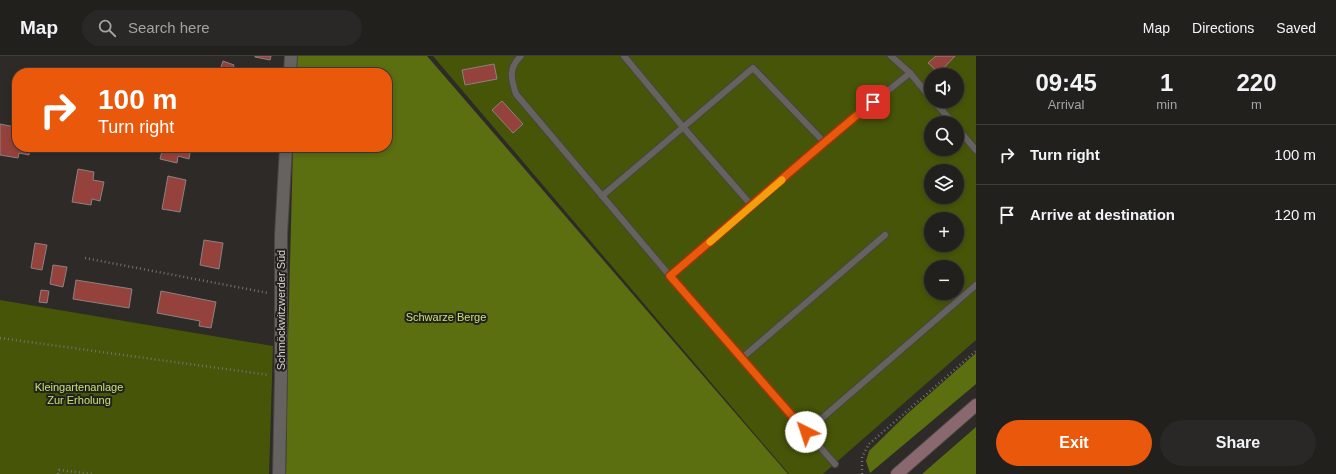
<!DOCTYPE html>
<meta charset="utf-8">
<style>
:root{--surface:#22201d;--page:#2a2826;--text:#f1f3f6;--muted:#a2a3a4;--line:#3f3e3b;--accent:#ea580c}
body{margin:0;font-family:Helvetica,sans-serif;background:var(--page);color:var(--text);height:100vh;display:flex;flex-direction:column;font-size:15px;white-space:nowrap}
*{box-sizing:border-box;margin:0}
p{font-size:13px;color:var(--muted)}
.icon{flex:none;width:22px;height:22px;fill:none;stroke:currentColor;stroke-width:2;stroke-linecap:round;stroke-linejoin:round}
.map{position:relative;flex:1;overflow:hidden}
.sheet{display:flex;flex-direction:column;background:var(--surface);width:360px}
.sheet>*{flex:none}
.banner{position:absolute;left:12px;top:12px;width:380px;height:84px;border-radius:16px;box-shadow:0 2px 6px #0003,0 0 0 1px var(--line);background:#ea580c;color:#fff;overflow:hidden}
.controls{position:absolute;left:924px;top:12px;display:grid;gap:8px}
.controls a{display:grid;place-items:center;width:40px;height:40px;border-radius:50%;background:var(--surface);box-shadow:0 2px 6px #0003,0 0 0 1px var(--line);font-size:20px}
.pin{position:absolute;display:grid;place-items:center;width:34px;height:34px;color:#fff;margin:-17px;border-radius:8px;box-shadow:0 2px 6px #0006}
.me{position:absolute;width:44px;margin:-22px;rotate:319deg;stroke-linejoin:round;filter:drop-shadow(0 0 3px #0008)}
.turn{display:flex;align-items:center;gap:14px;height:84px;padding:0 20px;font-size:18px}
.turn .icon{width:52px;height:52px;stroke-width:2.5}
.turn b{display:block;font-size:28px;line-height:34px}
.eta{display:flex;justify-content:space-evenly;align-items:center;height:68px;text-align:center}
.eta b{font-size:24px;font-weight:700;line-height:28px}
.primary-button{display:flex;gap:8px;margin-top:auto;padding:8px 20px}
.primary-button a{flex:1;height:46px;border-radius:24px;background:var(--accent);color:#fff;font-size:16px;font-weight:700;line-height:46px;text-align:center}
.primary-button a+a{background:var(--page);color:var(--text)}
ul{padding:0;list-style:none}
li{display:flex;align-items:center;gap:12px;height:60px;padding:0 20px;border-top:1px solid var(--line)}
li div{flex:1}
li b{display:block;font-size:15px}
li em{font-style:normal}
header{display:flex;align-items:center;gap:24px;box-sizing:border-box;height:56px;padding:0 20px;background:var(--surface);border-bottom:1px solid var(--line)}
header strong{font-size:19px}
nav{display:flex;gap:22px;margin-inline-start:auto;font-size:14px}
.search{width:280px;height:36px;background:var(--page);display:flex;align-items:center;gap:10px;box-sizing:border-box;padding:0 14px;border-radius:22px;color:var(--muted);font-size:15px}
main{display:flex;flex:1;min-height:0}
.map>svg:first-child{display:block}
.green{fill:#465508;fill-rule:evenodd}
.forest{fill:#5b6e10}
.building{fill:#96423c;stroke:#898383}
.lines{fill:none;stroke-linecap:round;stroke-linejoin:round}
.lane-casing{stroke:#484542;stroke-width:8}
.street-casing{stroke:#484542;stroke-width:14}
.secondary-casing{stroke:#484542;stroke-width:14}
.path{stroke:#74726f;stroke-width:2.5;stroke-dasharray:1 3;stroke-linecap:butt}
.lane{stroke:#66625f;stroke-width:6}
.street{stroke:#66625f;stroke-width:12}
.secondary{stroke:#8a686f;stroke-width:12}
.route-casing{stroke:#983908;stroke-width:10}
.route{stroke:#ea580c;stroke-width:7}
.slow{stroke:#f59e0b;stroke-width:7}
.labels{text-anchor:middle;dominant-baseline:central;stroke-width:4;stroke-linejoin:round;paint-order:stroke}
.street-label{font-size:11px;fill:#d5d3d1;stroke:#23211e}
.park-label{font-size:11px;fill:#c5e26f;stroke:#23211e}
</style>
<header>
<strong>Map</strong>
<div class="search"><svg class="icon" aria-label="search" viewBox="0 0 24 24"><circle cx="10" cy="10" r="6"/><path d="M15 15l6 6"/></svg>Search here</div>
<nav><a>Map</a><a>Directions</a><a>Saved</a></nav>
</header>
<main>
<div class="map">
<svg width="976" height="418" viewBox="0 0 976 418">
<rect width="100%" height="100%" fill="#2d2a27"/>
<g class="green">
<path d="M433 0H976V284L823 418H789ZM931 19H957V45H931ZM931 67H957V93H931ZM931 115H957V141H931ZM931 163H957V189H931ZM931 211H957V237H931Z"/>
<path d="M0 244 273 290 269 418H0Z"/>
</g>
<g class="forest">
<path d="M296 0H427L788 418H286L288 285 293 91H387V17H295Z"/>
<path d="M976 297V328L870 417 866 405 869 395 907 358Z"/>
<path d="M976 371V418H922Z"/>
</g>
<g class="building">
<path d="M255 0H271L270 4 255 1Z"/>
<path d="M936 0H955L939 17 928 7Z"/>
<path d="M223 5 234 9 232 17H219Z"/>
<path d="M494 8 497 23 465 29 462 14Z"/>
<path d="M167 13H184V17H166Z"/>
<path d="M502 45 523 68 513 77 492 54Z"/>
<path d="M17 52V91H30L29 99 19 97 18 102 0 99V68L15 71Z"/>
<path d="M163 91H191L189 103 178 100 177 107 160 103Z"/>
<path d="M78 113 94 116 93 124 104 126 100 145 92 143 91 149 72 146Z"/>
<path d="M168 120 186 124 180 156 162 153Z"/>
<path d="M204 184 223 187 219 213 200 209Z"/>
<path d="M35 187 47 189 42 214 31 212Z"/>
<path d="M53 209 67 211 63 231 50 228Z"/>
<path d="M76 224 132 233 129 252 73 243Z"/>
<path d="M41 234 49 235 47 247 39 246Z"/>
<path d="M161 235 216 246 211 272 199 270 200 265 157 257Z"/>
</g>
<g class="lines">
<defs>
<g id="lane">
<path d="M521 0C508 12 511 23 516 38L670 220 835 408"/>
<path d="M624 0 683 71 752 150"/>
<path d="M891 0 910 17 931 42"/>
<path d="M934 45 953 67"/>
<path d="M957 72 976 94"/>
<path d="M602 140 753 12 824 86"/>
<path d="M670 220 752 150 824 86 910 17"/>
<path d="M742 302 885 179"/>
<path d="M806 376 976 229"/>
</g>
<g id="street">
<path d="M290 17 291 0"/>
<path d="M279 418 281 319V179L286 91"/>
</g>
<path id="secondary" d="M897 418 976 349"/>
</defs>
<use href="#lane" class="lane-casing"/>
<use href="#street" class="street-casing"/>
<use href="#secondary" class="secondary-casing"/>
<g class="path">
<path d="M85 202 268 237"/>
<path d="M0 282 269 319"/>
<path d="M58 418 59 414 93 418"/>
<path d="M862 418V401L869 388 976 295"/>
</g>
<use href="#lane" class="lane"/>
<use href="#street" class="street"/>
<use href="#secondary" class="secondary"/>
</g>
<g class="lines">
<defs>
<path id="route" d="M806 376 670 220C738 162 804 102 873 46"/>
</defs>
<use href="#route" class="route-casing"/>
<use href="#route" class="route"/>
<path class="slow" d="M710 186 782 124"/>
</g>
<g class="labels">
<g class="street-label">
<text transform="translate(281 254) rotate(-90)">Schmöckwitzwerder Süd</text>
</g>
<g class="park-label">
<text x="446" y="261">Schwarze Berge</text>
<text x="79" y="331">Kleingartenanlage<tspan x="79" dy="13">Zur Erholung</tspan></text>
</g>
</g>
</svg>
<div class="controls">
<a><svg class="icon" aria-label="sound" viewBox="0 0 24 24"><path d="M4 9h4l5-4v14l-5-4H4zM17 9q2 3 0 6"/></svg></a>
<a><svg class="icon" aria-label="search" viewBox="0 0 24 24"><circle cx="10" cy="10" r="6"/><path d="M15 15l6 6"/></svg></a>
<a><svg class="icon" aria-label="layers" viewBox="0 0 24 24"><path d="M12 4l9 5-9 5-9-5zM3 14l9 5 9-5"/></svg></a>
<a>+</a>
<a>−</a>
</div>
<div class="pin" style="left:873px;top:46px;background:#d93025"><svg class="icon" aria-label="arrive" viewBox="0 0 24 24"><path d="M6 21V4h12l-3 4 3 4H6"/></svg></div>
<svg class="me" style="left:806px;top:376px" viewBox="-20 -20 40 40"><circle r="19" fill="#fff"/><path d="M0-13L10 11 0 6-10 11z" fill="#ea580c"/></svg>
<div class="banner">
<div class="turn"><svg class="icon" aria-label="right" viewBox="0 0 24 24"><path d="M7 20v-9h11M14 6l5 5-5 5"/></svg><div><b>100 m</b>Turn right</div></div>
</div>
</div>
<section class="sheet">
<div class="eta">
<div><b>09:45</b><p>Arrival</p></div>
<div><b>1</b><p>min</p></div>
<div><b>220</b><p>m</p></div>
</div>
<ul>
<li><svg class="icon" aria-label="right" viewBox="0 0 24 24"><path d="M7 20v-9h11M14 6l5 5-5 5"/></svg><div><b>Turn right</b></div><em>100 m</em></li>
<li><svg class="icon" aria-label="arrive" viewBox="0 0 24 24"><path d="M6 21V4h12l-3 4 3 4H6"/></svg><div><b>Arrive at destination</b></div><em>120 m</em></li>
</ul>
<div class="primary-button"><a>Exit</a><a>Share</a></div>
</section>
</main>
